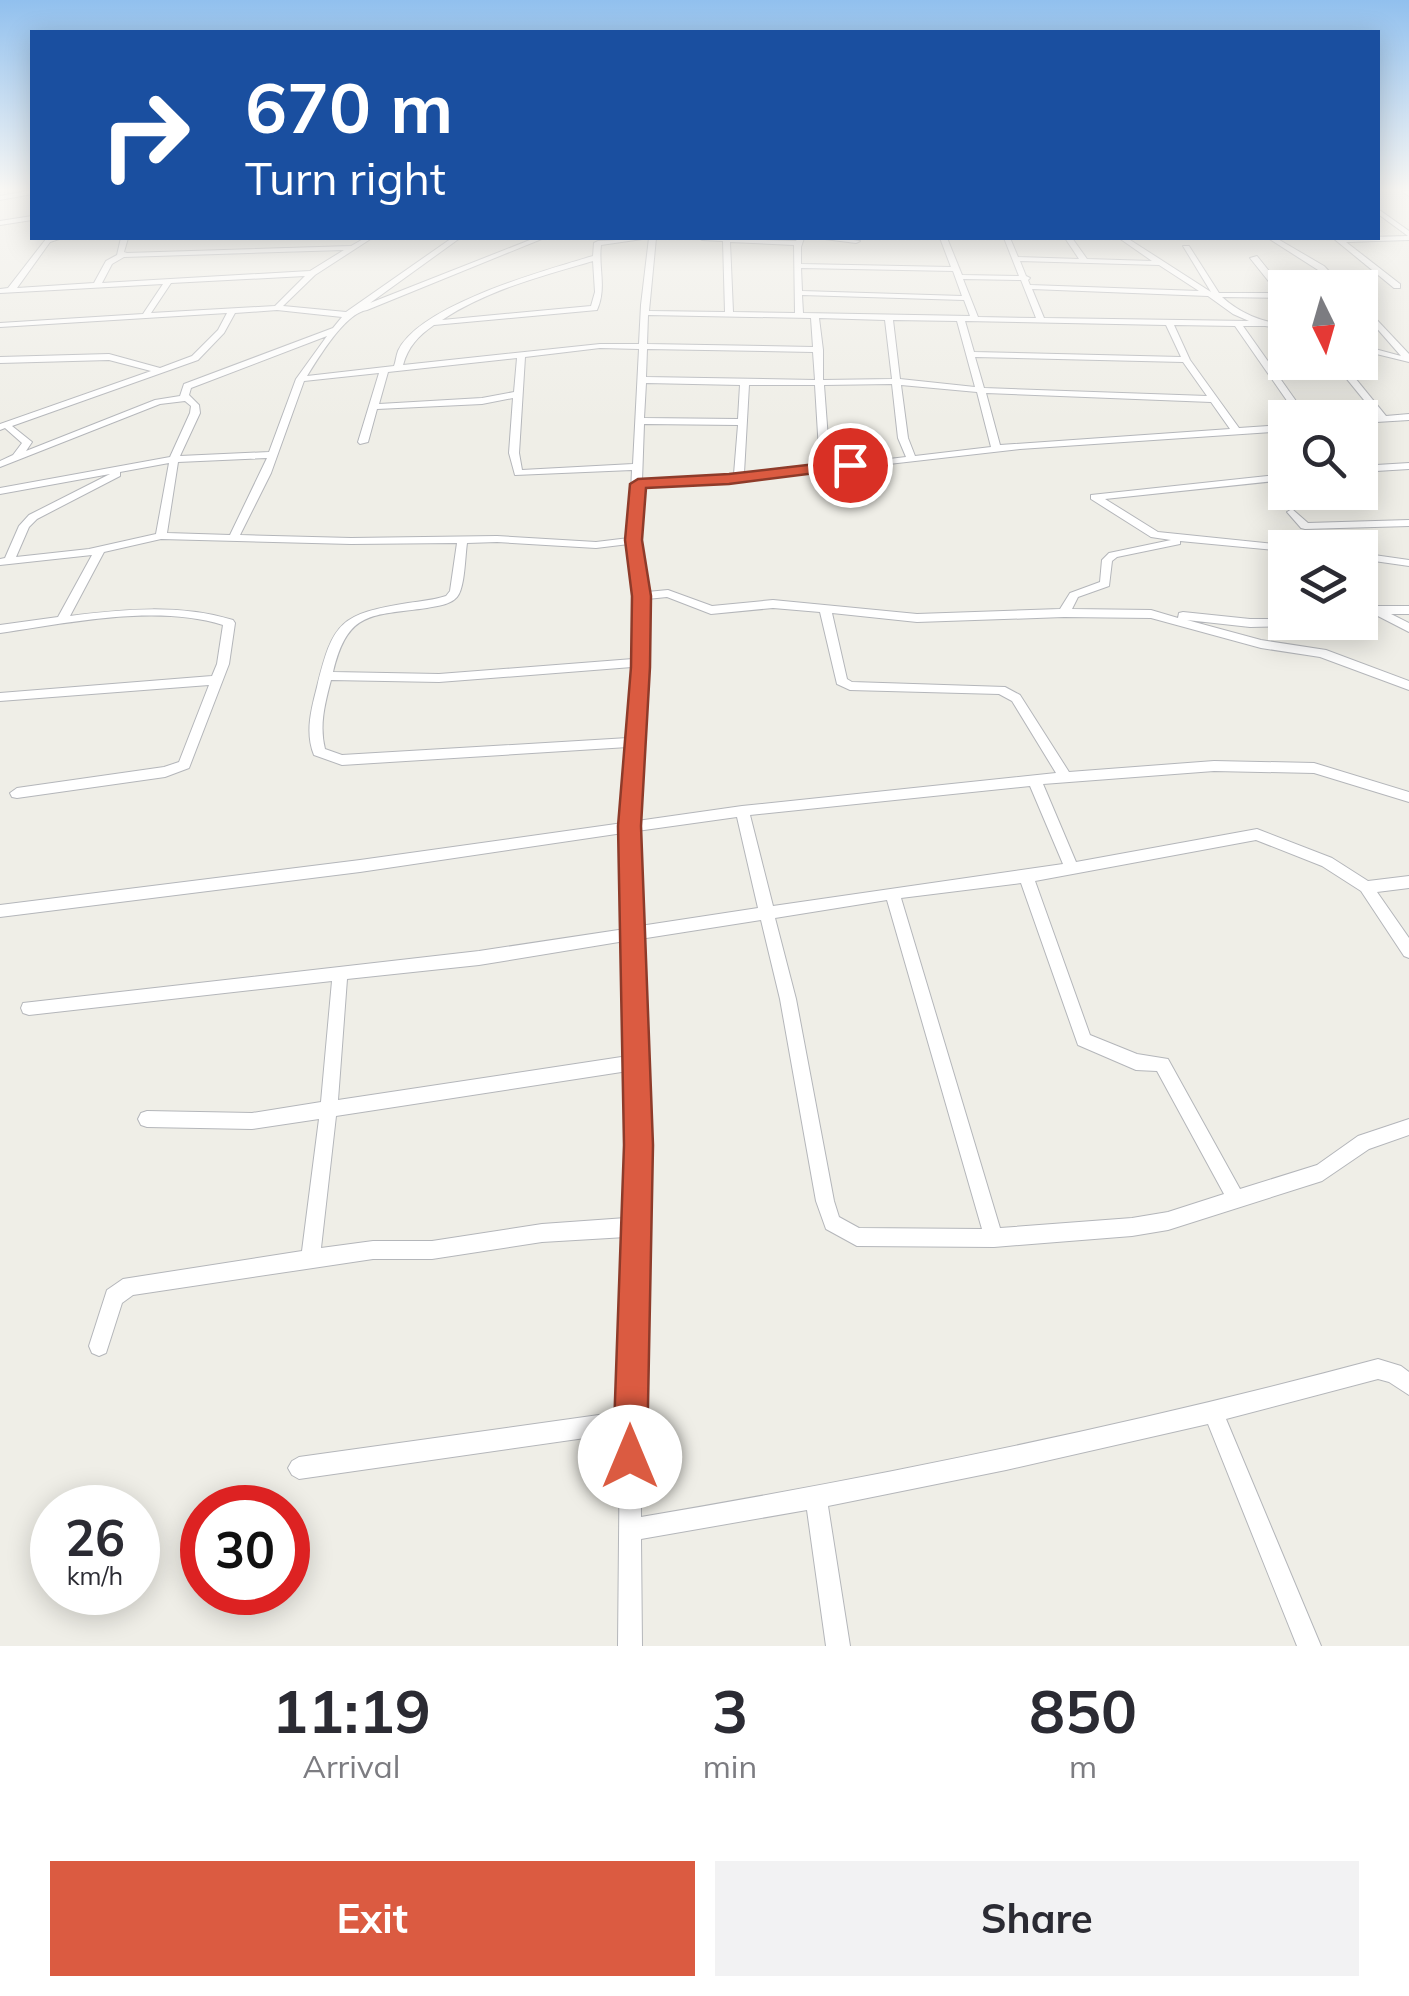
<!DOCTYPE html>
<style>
:root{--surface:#fff;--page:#f2f2f3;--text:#2b2b33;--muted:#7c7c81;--accent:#db5b41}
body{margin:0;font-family:Mulish,sans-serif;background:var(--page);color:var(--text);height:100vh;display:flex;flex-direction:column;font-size:38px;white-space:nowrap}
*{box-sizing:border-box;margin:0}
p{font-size:32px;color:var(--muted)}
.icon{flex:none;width:55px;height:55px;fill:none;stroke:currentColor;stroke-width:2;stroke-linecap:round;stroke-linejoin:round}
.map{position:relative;height:1646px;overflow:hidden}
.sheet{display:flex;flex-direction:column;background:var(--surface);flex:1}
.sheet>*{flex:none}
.banner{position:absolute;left:30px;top:30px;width:1350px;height:210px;border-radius:0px;box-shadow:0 5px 25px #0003;background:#1a4fa0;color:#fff;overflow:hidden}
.needle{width:65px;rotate:175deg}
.tools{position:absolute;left:1268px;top:270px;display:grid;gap:20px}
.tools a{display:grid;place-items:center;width:110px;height:110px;border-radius:0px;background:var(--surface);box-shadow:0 5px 25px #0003;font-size:50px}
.speed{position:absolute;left:30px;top:1485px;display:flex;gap:20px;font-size:50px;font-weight:700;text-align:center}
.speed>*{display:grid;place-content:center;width:130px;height:130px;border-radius:50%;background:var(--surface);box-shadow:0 5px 25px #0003;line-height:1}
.speed small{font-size:25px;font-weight:400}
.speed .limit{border:15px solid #d22;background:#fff;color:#111}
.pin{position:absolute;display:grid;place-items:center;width:85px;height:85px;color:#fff;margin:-42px;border:5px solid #fff;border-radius:50%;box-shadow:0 2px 10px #0007}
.me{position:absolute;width:110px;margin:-55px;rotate:0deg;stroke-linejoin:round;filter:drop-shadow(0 0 8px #0008)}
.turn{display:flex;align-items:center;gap:35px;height:210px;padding:0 50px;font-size:45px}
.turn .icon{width:130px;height:130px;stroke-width:2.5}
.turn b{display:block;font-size:70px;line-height:85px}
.eta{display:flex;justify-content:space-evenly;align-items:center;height:170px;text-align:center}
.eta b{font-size:60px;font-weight:700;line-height:70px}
.primary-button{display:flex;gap:20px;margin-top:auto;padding:20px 50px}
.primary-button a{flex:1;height:115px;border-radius:0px;background:var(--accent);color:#fff;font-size:40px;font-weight:700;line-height:115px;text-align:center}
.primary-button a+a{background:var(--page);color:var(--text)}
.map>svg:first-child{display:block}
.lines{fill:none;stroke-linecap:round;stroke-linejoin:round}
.minor-casing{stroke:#b4b6ba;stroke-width:2}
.minor{fill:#fff;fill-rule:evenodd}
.route{fill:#db5b41;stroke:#8e3b2a;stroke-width:2.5}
</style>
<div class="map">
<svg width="1409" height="1646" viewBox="0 0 1409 1646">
<rect width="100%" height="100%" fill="#efeee7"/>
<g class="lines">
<defs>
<g id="minor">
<path d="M27 191H32V194L0 200V196Z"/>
<path d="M1402 191H1409V196Z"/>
<path d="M1378 209 1409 231V240L1346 242 1400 284V288H1394L1333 238 1408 236 1378 214Z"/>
<path d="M32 216V220L0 225V221Z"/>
<path d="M62 238 50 242 17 288 94 283 106 261 117 255 121 238H128L124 252 127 253 351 246 365 238H372L315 275 283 306 346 312 452 238H460L370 303 535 238H544L367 310C345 313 319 357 307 376L394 366C396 361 396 356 398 351 419 305 546 270 593 256L594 243 598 241 656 238 649 311 725 312 723 241 702 240 699 238 796 241 798 238H804L801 247V264L951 267 940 238H947L962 275 1019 276 1004 238H1010L1018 257 1079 259 1065 238H1072L1087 259 1152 261 1119 238H1127L1211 292 1183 246H1189L1219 293H1278L1250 258 1257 256 1285 291V298L1222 297C1241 314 1260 321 1285 325V329L1265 326H1243L1308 418H1299L1235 326 1174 325 1190 360 1239 428 1285 425V431L1020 449 739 481 641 487 639 540 647 592 668 590 712 606 773 600 917 614 1060 609 1070 593 1100 582 1102 560 1109 553 1171 540 1151 537 1091 499V495L1285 474V480L1105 499 1158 532 1285 545 1290 548H1285V551L1180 541V544L1117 557 1112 561 1109 586 1078 597 1072 609 1151 610 1178 618 1179 613 1183 612 1250 619H1285V622H1301L1296 626 1250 627 1187 620 1261 640 1326 650 1409 681V690L1320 657 1261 648 1151 618 1064 617 917 622 832 613 847 679 852 682 1005 687 1020 695 1069 772 1214 761 1314 763 1409 792V802L1314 773 1214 771 1043 784 1076 862 1257 829 1332 858 1368 881 1409 876V888L1377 892 1409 938V958L1404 956 1361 891 1322 866 1256 840 1035 881 1090 1035 1137 1054 1168 1059 1240 1189 1317 1165 1358 1136 1409 1119V1135L1369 1149 1322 1181 1168 1230 1132 1236 994 1247 857 1246 826 1229 816 1201 780 999 761 920 640 939 647 1145 640 1372 641 1517C889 1475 1135 1424 1378 1359L1401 1366 1409 1372V1395L1389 1382 1378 1379 1226 1419 1321 1646H1297L1208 1424 1006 1470 828 1506 850 1646H826L807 1510 641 1539 642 1646H618L620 1433 299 1479 292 1475 288 1468 292 1461 299 1457 620 1412 626 1237 542 1242 432 1259H373L133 1295 122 1303 106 1353 99 1356 92 1353 89 1346 107 1290 123 1279 302 1251 319 1119 252 1129 147 1127 141 1125 138 1119 141 1113 147 1111 252 1113 321 1102 332 981 29 1015 23 1013 21 1008 23 1003 479 951 625 929 623 833 360 872 0 917V905L360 860 623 823 628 747 342 765 314 755C305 733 311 710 317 687 333 621 341 614 408 603 421 601 434 600 446 596L450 591 457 543 351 544 161 539 104 552 70 616C125 609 180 604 233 620L235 623 229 664 189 768 165 777 17 798 12 797 10 793 17 788 164 767 179 762 209 685 0 701V693L212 676 217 664 223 625C156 604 68 623 0 633V625L58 617 92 555 0 565V559L5 558 19 526 29 515 110 474 0 494V488L170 457 190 413 191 406 185 401 160 404 0 467V461L13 455 22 443 5 428 0 430V424L151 371 109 360 0 363V357L109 354 160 368 192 356 218 330 227 313 0 327V323L143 314 163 284 0 293V289L8 288 46 239ZM649 238 641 305 639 344H600L403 365C408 347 418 336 434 325L597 310C607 288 598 267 601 245ZM730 242 794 245 795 313 733 312ZM344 250 310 271 102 283 112 264 124 257ZM593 261 595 292 591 306 442 320C487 290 542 276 593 261ZM1020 261 1159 265 1199 291 1030 285 1028 280 1030 278 1026 276ZM801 268 953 271 962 296 802 291ZM305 276 275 306 151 313 171 283ZM963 279 1021 280 1036 318 978 317ZM1032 289 1208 296 1233 314 1249 321 1044 318ZM802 295 964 300 970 316 803 313ZM277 310 342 317 333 328 184 384 180 396 155 400 26 451 32 442 12 426 198 360 224 333 235 313ZM648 315 811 318 813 347 647 344ZM819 318 885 320 892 379 823 380V350ZM893 320 957 321 975 387 900 379ZM965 321 1166 325 1181 357 974 352ZM327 336 296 379 269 452 180 456 200 413 199 405 189 395 191 388ZM600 348 639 349 633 464 522 470 519 453 525 357ZM647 349 813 352 815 380 646 377ZM975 357 1183 362 1207 396 984 388ZM517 358 514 392 482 398 379 404 388 372ZM379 373 358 442 360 444 368 442 377 409 482 404 513 398 509 453 515 475 632 470 629 538 596 542 497 536 351 538 240 535 271 473 304 381ZM646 383 740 385 738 419 644 418ZM892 384 898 438 906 457 830 466 824 385ZM749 385H815L820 467 744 473ZM901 385 977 392 991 447 915 456 908 438ZM986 393 1211 402 1230 429 1000 445ZM644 424 738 425 734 474 642 481ZM267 458 230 535 167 533 178 462ZM169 463 156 534 89 549 16 557 29 527 37 519 120 476V472ZM497 542 596 548 629 544 636 596 633 659 439 674 333 672C348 610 371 616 427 608 437 606 450 605 457 597 465 588 465 556 467 543ZM667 597 711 614 773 608 820 612 837 684 850 690 999 694 1012 701 1056 773 742 806 637 821 644 665 647 662 645 659 647 599ZM632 667 628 738 342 755 325 749C319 725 325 703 331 680L439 682ZM1030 786 1063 864 773 906 750 815ZM737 817 758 908 640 926 637 831ZM1021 883 1078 1045 1136 1070 1157 1071 1224 1194 1168 1212 1132 1218 1000 1228 901 898ZM887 900 982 1229 859 1228 839 1217 834 1201 796 999 775 918ZM625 941 628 1056 338 1100 347 979 479 965ZM628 1071 629 1145 626 1218 542 1224 432 1241H373L321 1248 336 1116Z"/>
<path d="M817 238H840L860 241 856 243Z"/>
<path d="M1268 238H1276L1324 266 1345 288H1337L1318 270Z"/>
<path d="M1360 302 1409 354V362L1360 350V345L1401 356 1360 309Z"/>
<path d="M1333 362H1342L1386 416 1409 414V420L1360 423 1359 418 1377 416Z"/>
<path d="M1409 463V469L1360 472V466Z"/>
<path d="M1292 509 1308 523 1409 520V526L1305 529 1301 528 1287 512Z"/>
<path d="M1360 553 1409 560V566L1360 559Z"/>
<path d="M1360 606H1409V614H1391L1409 623V632L1374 614H1360Z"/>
</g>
</defs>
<use href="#minor" class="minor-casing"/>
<use href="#minor" class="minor"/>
</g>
<linearGradient id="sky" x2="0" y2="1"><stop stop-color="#91c0ee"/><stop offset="0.45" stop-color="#f8f7f4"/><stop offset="1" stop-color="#f8f7f4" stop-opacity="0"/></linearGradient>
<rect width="1409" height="421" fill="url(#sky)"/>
<path class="route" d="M850 460 856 461V468L729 484 646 488 642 540 651 596 650 667 641 826 653 1145 647 1457 642 1470 630 1475 618 1470 613 1457 624 1145 618 826 631 667 632 596 625 540 630 484 638 479 729 474Z"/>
</svg>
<div class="tools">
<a><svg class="needle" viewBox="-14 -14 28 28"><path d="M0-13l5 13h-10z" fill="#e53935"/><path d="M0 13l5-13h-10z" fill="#7c7c81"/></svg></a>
<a><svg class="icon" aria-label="search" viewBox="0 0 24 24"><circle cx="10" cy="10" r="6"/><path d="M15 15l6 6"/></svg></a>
<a><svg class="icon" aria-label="layers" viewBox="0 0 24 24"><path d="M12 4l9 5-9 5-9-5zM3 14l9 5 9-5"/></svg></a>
</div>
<div class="speed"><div>26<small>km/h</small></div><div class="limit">30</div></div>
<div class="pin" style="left:850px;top:465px;background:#d93025"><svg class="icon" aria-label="arrive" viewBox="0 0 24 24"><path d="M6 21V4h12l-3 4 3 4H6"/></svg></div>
<svg class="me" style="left:630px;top:1457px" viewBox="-20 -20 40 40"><circle r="19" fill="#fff"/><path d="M0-13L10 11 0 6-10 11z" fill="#db5b41"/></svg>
<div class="banner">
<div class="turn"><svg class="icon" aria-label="right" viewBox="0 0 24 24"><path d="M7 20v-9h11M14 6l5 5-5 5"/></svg><div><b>670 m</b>Turn right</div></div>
</div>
</div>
<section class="sheet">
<div class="eta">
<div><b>11:19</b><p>Arrival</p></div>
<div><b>3</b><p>min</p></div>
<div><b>850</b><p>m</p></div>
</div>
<div class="primary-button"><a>Exit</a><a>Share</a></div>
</section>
